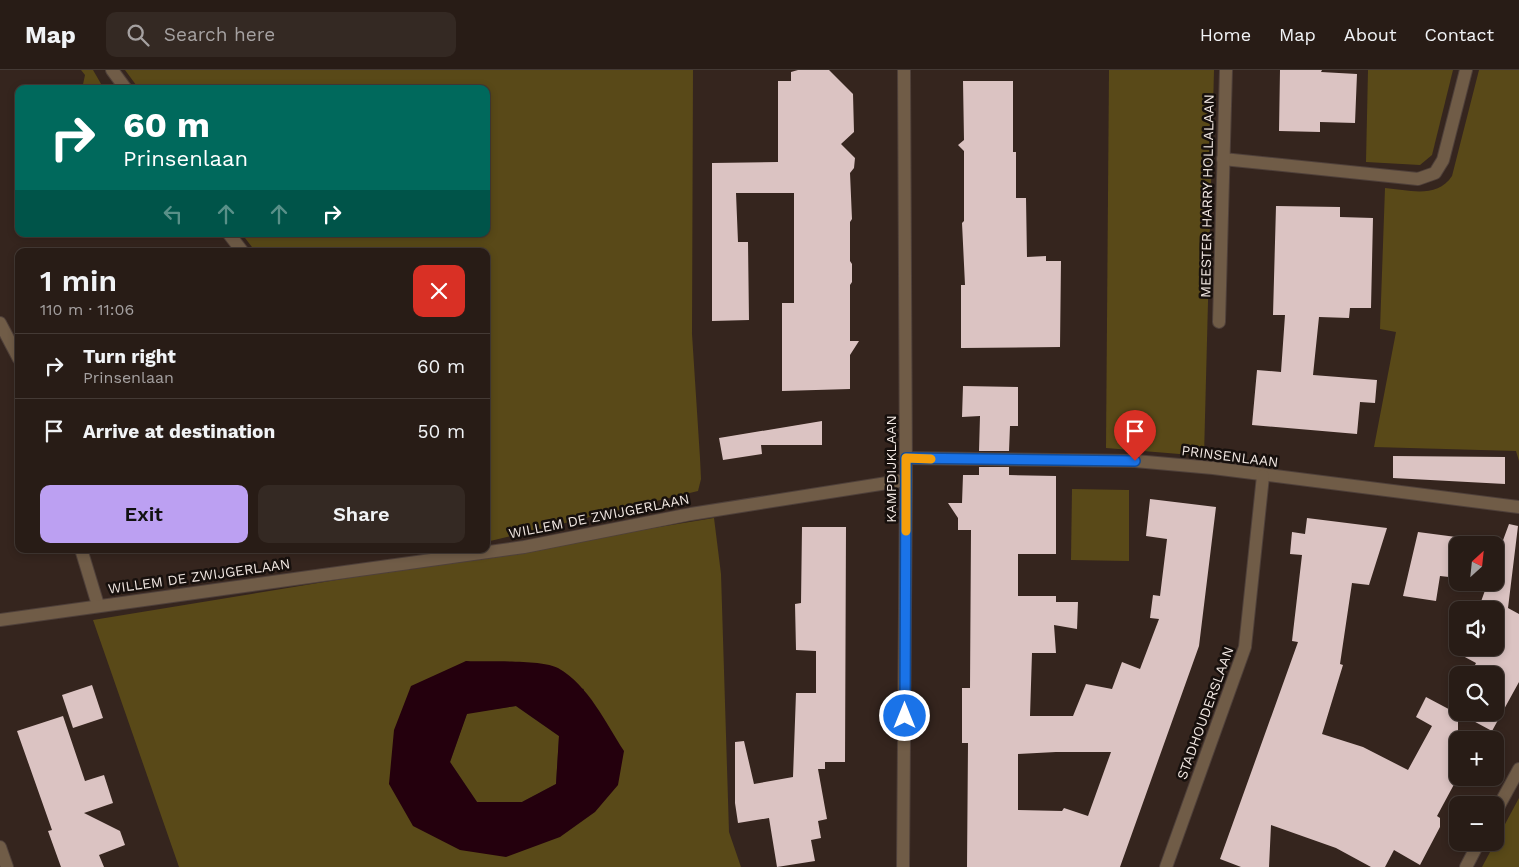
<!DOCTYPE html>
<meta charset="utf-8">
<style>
:root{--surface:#281c16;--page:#342923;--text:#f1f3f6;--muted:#a5a1a1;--line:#443a35;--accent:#bca0f2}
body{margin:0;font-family:"Work Sans",sans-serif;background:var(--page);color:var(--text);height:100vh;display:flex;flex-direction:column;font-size:19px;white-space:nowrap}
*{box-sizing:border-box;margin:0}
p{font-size:16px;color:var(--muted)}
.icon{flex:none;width:28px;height:28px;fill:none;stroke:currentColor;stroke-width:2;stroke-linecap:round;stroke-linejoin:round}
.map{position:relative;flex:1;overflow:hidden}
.panel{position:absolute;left:15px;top:178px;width:475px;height:305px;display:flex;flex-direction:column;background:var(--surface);border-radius:10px;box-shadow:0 2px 8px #0003,0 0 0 1px var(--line)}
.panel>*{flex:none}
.hud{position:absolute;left:15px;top:15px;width:475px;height:152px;border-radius:10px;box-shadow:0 2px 8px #0003,0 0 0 1px var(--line);background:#00695c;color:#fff;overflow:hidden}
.needle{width:32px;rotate:27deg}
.controls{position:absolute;left:1449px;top:466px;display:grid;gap:10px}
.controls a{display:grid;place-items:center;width:55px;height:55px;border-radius:10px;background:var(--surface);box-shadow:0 2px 8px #0003,0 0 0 1px var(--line);font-size:25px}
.pin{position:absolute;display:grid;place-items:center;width:42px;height:42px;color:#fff;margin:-51px -21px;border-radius:50% 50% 50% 0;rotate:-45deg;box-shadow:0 0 5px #0007}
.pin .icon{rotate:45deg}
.me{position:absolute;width:55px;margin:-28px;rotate:0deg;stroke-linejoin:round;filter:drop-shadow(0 0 4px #0008)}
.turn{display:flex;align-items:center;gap:18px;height:105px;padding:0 25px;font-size:22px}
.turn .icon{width:65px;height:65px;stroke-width:2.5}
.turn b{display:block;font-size:35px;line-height:42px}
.lanes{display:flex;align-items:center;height:48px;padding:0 25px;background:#0003;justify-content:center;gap:25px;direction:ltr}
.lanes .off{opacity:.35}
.round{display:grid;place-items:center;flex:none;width:52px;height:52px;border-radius:10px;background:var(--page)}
.summary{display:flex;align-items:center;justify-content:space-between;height:85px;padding:0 25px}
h1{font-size:30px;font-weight:600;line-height:38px}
.action{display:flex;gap:10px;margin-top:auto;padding:10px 25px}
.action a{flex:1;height:58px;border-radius:10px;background:var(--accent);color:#111;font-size:20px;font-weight:600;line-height:58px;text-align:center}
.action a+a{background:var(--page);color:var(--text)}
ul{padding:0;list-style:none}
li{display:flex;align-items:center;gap:15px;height:65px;padding:0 25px;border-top:1px solid var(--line)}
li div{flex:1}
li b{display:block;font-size:19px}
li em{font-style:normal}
header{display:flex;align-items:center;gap:30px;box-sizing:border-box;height:70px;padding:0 25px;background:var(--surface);border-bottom:1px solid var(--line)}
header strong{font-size:24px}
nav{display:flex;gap:28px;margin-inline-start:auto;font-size:18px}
.search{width:350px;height:45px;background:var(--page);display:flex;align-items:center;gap:12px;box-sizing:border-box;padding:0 18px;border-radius:10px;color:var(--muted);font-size:19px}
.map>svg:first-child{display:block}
.green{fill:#594918;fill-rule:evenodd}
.water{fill:#24000d;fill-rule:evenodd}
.building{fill:#dbc3c2;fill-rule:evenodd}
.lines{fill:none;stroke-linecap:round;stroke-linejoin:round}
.street-casing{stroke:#4f403a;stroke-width:14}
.street{stroke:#705c47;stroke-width:12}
.route-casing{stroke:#114b97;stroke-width:12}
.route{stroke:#1a73e8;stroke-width:9}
.slow{stroke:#f59e0b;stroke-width:9}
.labels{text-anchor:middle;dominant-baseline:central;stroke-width:5;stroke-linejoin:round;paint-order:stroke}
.street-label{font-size:14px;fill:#f2e8e3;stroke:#17100d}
</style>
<header>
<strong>Map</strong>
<div class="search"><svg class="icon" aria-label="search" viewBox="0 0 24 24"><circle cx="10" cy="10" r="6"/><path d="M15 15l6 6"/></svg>Search here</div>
<nav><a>Home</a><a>Map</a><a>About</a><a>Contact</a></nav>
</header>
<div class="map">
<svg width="1519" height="797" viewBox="0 0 1519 797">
<rect width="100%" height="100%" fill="#35251e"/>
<g class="green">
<path d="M81 0H93L104 19H82L85 5Z"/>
<path d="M125 0H693L692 264 700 388 701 409 698 421 486 472V181H255L242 164H486V19H139Z"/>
<path d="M1109 0H1214L1204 386 1106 378Z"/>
<path d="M1368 0H1453L1432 85 1420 95 1366 92Z"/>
<path d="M1479 0H1519V391L1516 381 1374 377 1396 262 1380 259 1385 118C1409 120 1437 129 1452 106Z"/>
<path d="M1072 419 1129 420V491L1071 490Z"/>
<path d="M714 448 721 504 729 762 741 797H179L93 550ZM466 591 584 619 560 767 389 714Z"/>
<path d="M516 636 559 666 556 714 522 732H477L450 692 467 643Z"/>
<path d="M1519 728V797H1482Z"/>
</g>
<path class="water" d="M466 591C486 592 542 589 558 598 589 616 605 652 624 681L618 715 595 742 560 767 506 787 460 780 413 756 389 714 394 660 411 616ZM516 636 559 666 556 714 522 732H477L450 692 467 644Z"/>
<g class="building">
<path d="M798 0H829L853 24 854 62 841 74 855 88 854 98 850 103 852 149 850 152V191L852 194V212L850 215V271H859L850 285V319L782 321V233H794V123H736L738 172H748L749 250 712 251V93L778 92V11H791V2Z"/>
<path d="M1280 0H1322L1321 2 1357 4 1355 53 1320 52V62L1279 61Z"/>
<path d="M963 11H1013V82H1016V128H1026L1027 187 1046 186V191H1061L1060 277 961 278V215H965L962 153 964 151V81L958 75 964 70Z"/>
<path d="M1276 136 1340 137V147L1373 148 1371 238H1350L1349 248 1319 247 1313 305 1377 310 1375 333 1360 332 1357 364 1252 355 1257 300 1281 302 1285 245H1273Z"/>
<path d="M963 316 1018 317V356H1010L1009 381H979L980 346 962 347Z"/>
<path d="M822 351V375H761L762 384 723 390 719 368Z"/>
<path d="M1393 386 1505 387V414L1393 408Z"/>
<path d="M979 397H1009V405L1056 406V484H1018V526H1056V532H1078L1077 559 1054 555 1056 583H1032L1030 646H1073L1086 614 1112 619 1122 592 1140 599 1159 549 1150 548 1153 525 1160 526 1167 469 1146 466 1150 429 1216 437 1199 576 1120 797H967L968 673H962V618H970L971 460H958V448L948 433H962L963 405H979ZM1056 682H1111L1088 746 1064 738 1062 741 1018 740V684Z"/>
<path d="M1307 448 1387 458 1369 515 1352 513 1340 594 1343 595 1322 664 1363 677 1408 700 1432 656 1416 647 1426 627 1458 644V707L1437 746 1440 748V757L1420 795 1394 780 1385 797H1371L1336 778 1271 755 1269 797H1241L1220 789 1298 572 1292 571 1302 485 1290 484 1292 462 1305 464Z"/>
<path d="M1509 454 1518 456 1508 538 1519 544V612L1492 661 1451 639 1458 628V642H1495V605H1470L1476 593 1450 579 1458 566V578H1495V540H1478L1488 512H1495V475H1458V508L1440 506 1436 531 1403 526 1418 462 1502 473Z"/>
<path d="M802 457H846L845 692H825V699H818L827 749 818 751 821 768 811 770 815 791 777 797 769 748 738 753 735 733V672L744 671 754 714 793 707 796 623H816V581L796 580 795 534 801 533Z"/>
<path d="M92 615 103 648 73 658 62 625Z"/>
<path d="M63 646 85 711 104 705 113 733 84 743 120 761 125 775 99 785 104 797H61L48 761 52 760 17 661Z"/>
</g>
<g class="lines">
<defs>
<g id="street">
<path d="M112 0 126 19"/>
<path d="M1223 89 1418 109 1435 103 1443 90 1466 0"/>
<path d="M229 164 242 181"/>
<path d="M1219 252 1226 0"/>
<path d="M0 253 19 289"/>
<path d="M906 388 1135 391 1213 398 1519 437"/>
<path d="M81 479 98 535"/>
<path d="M0 550 524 477 691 444 906 410"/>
<path d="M1495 743 1519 699"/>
<path d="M0 777 7 797"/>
<path d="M903 797 906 410 904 0"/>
<path d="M1166 797 1245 577 1263 406"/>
<path d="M1466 797 1479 772"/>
</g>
</defs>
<use href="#street" class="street-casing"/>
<use href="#street" class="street"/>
</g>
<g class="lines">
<defs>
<path id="route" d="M905 646 906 388 1135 391"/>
</defs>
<use href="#route" class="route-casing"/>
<use href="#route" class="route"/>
<path class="slow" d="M906 461V388L931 389"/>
</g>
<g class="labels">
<g class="street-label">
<text transform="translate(1207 126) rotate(-89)">MEESTER HARRY HOLLALAAN</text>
<text transform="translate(1230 386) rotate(7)">PRINSENLAAN</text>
<text transform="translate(891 399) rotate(-90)">KAMPDIJKLAAN</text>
<text transform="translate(599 446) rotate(-11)">WILLEM DE ZWIJGERLAAN</text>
<text transform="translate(199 506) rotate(-8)">WILLEM DE ZWIJGERLAAN</text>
<text transform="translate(1205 643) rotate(-70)">STADHOUDERSLAAN</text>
</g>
</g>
</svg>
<div class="controls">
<a><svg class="needle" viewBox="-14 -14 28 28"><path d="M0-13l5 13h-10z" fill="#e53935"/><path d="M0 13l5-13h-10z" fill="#a5a1a1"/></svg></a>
<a><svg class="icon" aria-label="sound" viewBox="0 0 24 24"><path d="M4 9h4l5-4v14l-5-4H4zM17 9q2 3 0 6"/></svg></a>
<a><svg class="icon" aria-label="search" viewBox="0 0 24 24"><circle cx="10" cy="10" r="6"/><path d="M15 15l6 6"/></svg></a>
<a>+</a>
<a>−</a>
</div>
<div class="pin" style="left:1135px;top:391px;background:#d93025"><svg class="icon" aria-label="arrive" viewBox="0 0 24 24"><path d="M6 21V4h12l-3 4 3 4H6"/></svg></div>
<svg class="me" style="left:905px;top:646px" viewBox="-20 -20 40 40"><circle r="17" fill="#1a73e8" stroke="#fff" stroke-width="3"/><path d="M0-11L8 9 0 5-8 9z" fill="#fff"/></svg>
<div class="hud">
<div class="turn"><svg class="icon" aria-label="right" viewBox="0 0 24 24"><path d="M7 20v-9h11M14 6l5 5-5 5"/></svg><div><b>60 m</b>Prinsenlaan</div></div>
<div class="lanes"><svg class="icon off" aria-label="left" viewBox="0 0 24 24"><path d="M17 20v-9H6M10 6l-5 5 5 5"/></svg><svg class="icon off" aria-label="ahead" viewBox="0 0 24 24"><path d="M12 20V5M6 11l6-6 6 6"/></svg><svg class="icon off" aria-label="ahead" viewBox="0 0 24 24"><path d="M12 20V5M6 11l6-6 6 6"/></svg><svg class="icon" aria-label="right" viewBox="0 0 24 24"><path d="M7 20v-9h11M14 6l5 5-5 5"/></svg></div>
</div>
<section class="panel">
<div class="summary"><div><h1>1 min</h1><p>110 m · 11:06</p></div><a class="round" style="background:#d93025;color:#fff"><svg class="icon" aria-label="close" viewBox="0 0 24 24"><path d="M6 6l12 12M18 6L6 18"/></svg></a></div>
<ul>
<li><svg class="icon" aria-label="right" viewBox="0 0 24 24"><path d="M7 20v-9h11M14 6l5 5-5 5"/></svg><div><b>Turn right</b><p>Prinsenlaan</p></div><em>60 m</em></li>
<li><svg class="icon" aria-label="arrive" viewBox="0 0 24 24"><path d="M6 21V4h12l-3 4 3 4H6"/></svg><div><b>Arrive at destination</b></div><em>50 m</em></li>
</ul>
<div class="action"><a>Exit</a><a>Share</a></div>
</section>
</div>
